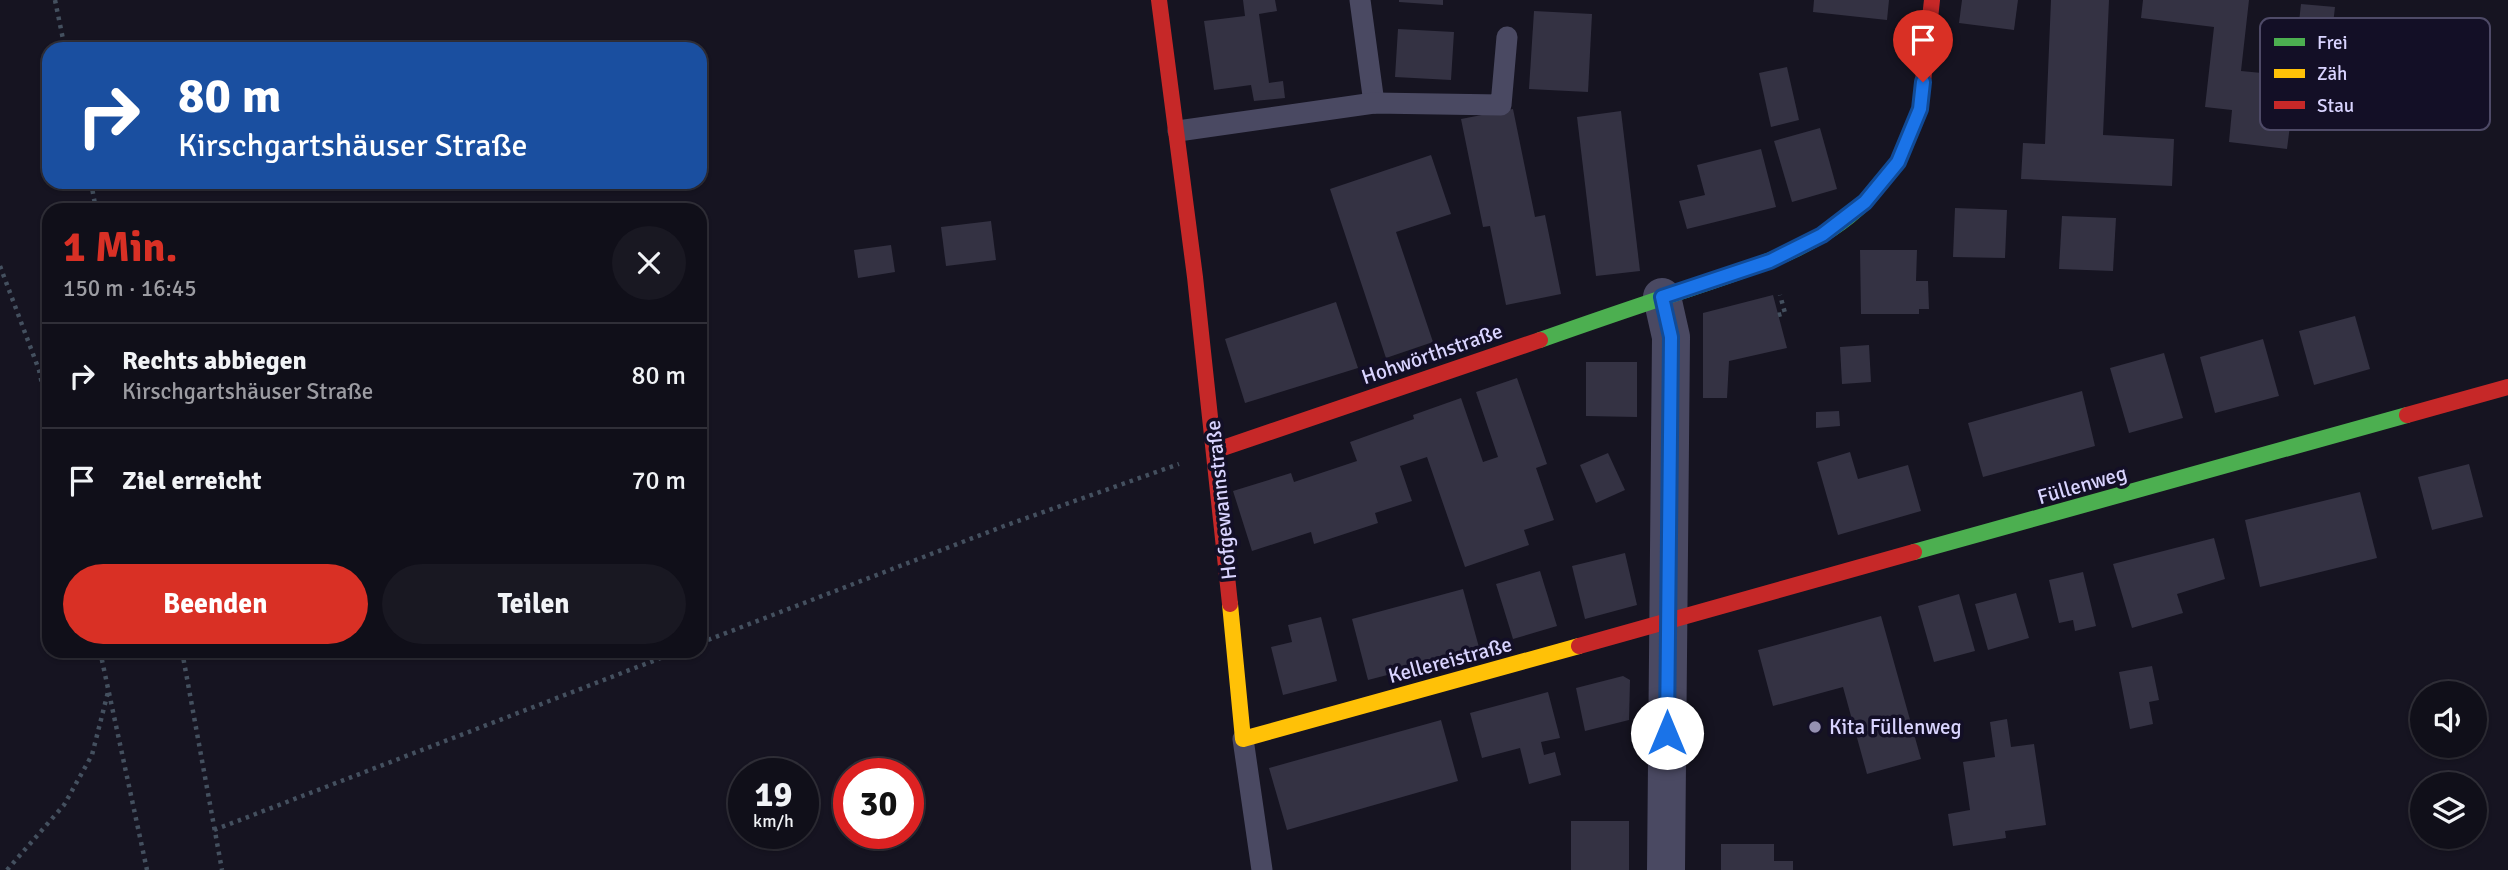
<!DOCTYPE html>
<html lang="de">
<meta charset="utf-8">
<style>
:root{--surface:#100f19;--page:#191822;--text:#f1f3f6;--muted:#9c9ca2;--line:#302f38;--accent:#d93025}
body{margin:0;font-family:Signika,sans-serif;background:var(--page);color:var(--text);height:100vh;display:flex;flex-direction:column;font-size:26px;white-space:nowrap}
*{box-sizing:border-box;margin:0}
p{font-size:23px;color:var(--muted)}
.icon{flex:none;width:38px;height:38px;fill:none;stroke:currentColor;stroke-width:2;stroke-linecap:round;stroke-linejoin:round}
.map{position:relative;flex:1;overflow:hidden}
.sheet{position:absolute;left:42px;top:203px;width:665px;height:455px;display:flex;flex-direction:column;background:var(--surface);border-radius:21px;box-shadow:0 2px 5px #0004,0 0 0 2px var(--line)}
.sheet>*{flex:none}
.hud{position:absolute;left:42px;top:42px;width:665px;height:147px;border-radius:21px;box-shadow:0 2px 5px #0004,0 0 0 2px var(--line);background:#1a4fa0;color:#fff;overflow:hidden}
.buttons{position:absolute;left:2410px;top:681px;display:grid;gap:14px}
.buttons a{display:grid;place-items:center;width:77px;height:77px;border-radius:50%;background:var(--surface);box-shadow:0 2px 5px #0004,0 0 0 2px var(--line);font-size:35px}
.speed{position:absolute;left:728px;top:758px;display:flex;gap:14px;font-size:35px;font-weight:700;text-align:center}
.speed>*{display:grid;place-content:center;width:91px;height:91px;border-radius:50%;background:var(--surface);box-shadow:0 2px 5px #0004,0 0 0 2px var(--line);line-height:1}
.speed small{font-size:18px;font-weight:400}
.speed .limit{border:10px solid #d22;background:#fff;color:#111}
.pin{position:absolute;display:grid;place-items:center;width:60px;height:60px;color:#fff;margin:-72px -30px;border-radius:50% 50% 50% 0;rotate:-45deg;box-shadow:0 0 7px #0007}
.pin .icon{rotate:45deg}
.me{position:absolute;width:77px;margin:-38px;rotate:0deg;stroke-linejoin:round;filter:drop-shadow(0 0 5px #0008)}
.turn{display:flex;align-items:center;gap:24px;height:147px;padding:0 21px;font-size:32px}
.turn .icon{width:91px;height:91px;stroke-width:2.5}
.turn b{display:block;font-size:49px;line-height:60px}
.round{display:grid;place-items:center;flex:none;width:74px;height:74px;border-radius:37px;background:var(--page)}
.head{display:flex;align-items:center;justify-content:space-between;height:119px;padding:0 21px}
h1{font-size:42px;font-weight:700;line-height:52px;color:var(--accent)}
.primary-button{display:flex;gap:14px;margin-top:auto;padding:14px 21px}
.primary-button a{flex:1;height:80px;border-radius:42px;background:var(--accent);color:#fff;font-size:28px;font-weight:700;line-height:80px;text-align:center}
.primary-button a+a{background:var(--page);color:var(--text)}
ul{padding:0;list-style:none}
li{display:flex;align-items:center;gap:21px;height:105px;padding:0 21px;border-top:2px solid var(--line)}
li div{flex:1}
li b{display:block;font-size:26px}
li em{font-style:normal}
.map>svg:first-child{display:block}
.building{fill:#343243}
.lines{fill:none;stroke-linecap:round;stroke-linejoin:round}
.path{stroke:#44505f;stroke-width:4.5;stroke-dasharray:3.5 5;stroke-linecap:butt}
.lane{stroke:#4a4962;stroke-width:21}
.street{stroke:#4a4962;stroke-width:38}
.fast{stroke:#4caf50;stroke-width:16}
.slow{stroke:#ffc107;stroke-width:16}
.jam{stroke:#c62828;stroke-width:16}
.route-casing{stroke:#114b97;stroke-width:18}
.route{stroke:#1a73e8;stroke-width:12}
.poi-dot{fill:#9591b1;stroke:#130f26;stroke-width:2.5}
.labels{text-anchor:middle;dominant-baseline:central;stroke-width:7;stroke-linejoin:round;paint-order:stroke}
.street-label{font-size:21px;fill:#d9d4ff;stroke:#130f26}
.poi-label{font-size:21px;fill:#d9d4ff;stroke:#130f26;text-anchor:start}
.key{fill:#130f26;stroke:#4e4a67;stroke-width:2}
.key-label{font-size:19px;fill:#d9d4ff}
</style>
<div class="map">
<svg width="2508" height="870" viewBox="0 0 2508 870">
<rect width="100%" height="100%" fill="#161421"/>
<g class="building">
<path d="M1243 0H1275L1277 11 1259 14 1269 83 1283 81 1285 98 1254 101 1251 85 1214 90 1204 21 1245 16Z"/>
<path d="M1399 0H1443V5L1399 2Z"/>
<path d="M1814 0H1889L1887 20 1813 12Z"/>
<path d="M1962 0H2018L2014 30 1959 23Z"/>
<path d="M2051 0H2109L2103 135 2174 139 2172 186 2021 179 2023 143 2045 144Z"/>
<path d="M2143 0H2249L2241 71 2293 76 2301 4 2335 7 2322 121 2291 118 2287 149 2229 142 2232 110 2205 107 2214 27 2141 18Z"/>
<path d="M1534 11 1592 14 1588 92 1529 89Z"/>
<path d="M1398 29 1454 32 1451 80 1395 77Z"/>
<path d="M1787 67 1799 120 1771 127 1759 73Z"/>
<path d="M1513 109 1535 217 1545 215 1561 294 1506 305 1490 226 1483 227 1461 119Z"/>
<path d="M1621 111 1640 271 1596 276 1577 117Z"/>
<path d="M1820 128 1837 189 1792 202 1774 141Z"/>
<path d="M1761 149 1776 207 1687 229 1679 201 1705 195 1697 165Z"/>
<path d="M1431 155 1451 214 1396 232 1433 342 1386 358 1330 189Z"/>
<path d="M1955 208 2007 210 2005 258 1953 257Z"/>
<path d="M2062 216 2116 218 2113 271 2059 269Z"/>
<path d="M991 221 996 260 946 266 941 227Z"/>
<path d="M891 245 895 272 858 278 854 250Z"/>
<path d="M1860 250H1917L1916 281H1928L1929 309H1919V314H1861Z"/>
<path d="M1773 295 1787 348 1729 361 1727 398H1703V313Z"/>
<path d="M1336 302 1358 368 1245 403 1225 339Z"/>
<path d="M2355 316 2370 369 2314 385 2299 331Z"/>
<path d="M2263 339 2279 396 2215 413 2200 357Z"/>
<path d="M1869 345 1871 382 1842 384 1840 347Z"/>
<path d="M2164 353 2183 418 2129 433 2110 368Z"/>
<path d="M1586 362H1637V417L1586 416Z"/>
<path d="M1517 378 1547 464 1536 468 1554 520 1524 530 1529 545 1465 567 1427 457 1400 466 1412 501 1375 513 1378 523 1314 544 1311 532 1252 551 1233 491 1291 473 1294 482 1357 461 1350 442 1414 419 1413 415 1461 398 1483 462 1498 457 1476 392Z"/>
<path d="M2082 391 2095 446 1983 477 1968 423Z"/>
<path d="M1839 411 1840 426 1816 428V412Z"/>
<path d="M1850 452 1858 479 1908 465 1921 511 1838 535 1817 462Z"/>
<path d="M1608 453 1625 490 1596 503 1580 465Z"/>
<path d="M2469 464 2483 517 2432 530 2418 477Z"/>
<path d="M2360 492 2377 558 2260 587 2245 520Z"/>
<path d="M2214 538 2225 579 2177 594 2183 613 2132 628 2113 564Z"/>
<path d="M1625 553 1637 605 1585 619 1572 566Z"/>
<path d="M1540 571 1557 626 1513 639 1496 584Z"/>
<path d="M2083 572 2096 626 2075 631 2073 620 2059 623 2049 580Z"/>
<path d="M1463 589 1480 651 1368 680 1352 619Z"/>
<path d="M2016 593 2029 638 1988 650 1975 604Z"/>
<path d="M1959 594 1975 651 1934 662 1918 606Z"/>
<path d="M1881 616 1921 759 1867 774 1843 687 1773 706 1758 650Z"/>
<path d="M1321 617 1337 681 1283 695 1271 647 1292 642 1288 625Z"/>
<path d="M2152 666 2159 700 2149 702 2153 724 2130 729 2119 672Z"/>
<path d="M1623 676 1630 680 1629 720 1585 731 1576 688Z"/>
<path d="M1548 692 1560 738 1541 742 1544 755 1555 752 1561 775 1529 784 1520 748 1482 758 1470 713Z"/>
<path d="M2007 719 2011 747 2034 744 2046 825 2005 831 2006 838 1953 846 1948 814 1970 810 1963 762 1995 757 1990 722Z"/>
<path d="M1441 720 1458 781 1287 830 1269 768Z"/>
<rect x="1571" y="821" width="58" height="49"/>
<path d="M1721 844H1774V861H1793V870H1721Z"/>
</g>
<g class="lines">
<g class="path">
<path d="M55 0 65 49"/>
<path d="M91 182 96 210"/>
<path d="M0 266 39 370 49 416"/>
<path d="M1778 315 1785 313 1780 295"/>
<path d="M700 643 1004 526 1179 464"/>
<path d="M100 651 147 870"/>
<path d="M182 651 222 870"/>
<path d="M214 830 679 651"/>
<path d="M7 870 64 805 92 755 108 692"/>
</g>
<g class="lane">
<path d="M1360 0 1374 103"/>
<path d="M1178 131 1374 103 1501 105 1507 37"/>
<path d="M1243 739 1262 870"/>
</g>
<path class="street" d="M1662 297 1671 337 1666 870"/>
<g class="fast">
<path d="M1540 340C1588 323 1635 307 1683 291 1747 269 1828 247 1873 193"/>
<path d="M1914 552 2407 415"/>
</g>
<path class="slow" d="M1230 604 1243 739 1579 646"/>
<g class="jam">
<path d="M1159 0 1195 277 1230 604"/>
<path d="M1873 193 1898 162 1920 109 1932 0"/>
<path d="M2407 415 2508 387"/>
<path d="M1217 450 1540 340"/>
<path d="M1579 646 1914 552"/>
</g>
</g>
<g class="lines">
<defs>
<path id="route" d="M1667 733 1671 337 1662 297 1770 261 1822 235 1865 202 1898 162 1920 109 1923 82"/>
</defs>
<use href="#route" class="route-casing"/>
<use href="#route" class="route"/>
</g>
<circle class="poi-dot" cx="1815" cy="727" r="7"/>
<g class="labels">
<g class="street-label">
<text transform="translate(1432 354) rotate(-19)">Hohwörthstraße</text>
<text transform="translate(2082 485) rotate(-16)">Füllenweg</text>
<text transform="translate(1221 500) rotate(-96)">Hofgewannstraße</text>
<text transform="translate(1450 660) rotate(-15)">Kellereistraße</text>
</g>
<g class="poi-label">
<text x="1829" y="727">Kita Füllenweg</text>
</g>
</g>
<rect x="2260" y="18" width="230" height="112" rx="10" class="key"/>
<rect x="2274" y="38" width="31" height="8" fill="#4caf50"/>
<rect x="2274" y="69" width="31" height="9" fill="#ffc107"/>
<rect x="2274" y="101" width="31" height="8" fill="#c62828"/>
<g class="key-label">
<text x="2317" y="49">Frei</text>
<text x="2317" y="80">Zäh</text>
<text x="2317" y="112">Stau</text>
</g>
</svg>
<div class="buttons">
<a><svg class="icon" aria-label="sound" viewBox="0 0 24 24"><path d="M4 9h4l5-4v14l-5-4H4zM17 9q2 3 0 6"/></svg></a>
<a><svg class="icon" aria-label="layers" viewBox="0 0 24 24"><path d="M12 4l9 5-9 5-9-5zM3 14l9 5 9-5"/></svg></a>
</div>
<div class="speed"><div>19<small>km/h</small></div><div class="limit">30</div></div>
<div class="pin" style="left:1923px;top:82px;background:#d93025"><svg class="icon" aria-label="arrive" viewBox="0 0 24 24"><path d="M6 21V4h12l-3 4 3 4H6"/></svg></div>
<svg class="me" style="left:1667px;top:733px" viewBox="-20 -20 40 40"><circle r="19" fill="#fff"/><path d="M0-13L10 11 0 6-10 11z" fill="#1a73e8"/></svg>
<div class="hud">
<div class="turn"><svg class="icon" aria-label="right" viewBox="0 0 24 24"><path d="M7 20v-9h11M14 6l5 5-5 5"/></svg><div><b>80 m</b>Kirschgartshäuser Straße</div></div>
</div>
<section class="sheet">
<div class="head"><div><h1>1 Min.</h1><p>150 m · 16:45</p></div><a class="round"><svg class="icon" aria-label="close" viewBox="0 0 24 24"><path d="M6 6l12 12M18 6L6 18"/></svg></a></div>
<ul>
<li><svg class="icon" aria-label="right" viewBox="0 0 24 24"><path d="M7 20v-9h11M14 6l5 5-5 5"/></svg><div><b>Rechts abbiegen</b><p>Kirschgartshäuser Straße</p></div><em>80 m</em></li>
<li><svg class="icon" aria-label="arrive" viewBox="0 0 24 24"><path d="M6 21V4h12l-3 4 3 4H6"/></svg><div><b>Ziel erreicht</b></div><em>70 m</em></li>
</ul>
<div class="primary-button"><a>Beenden</a><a>Teilen</a></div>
</section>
</div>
